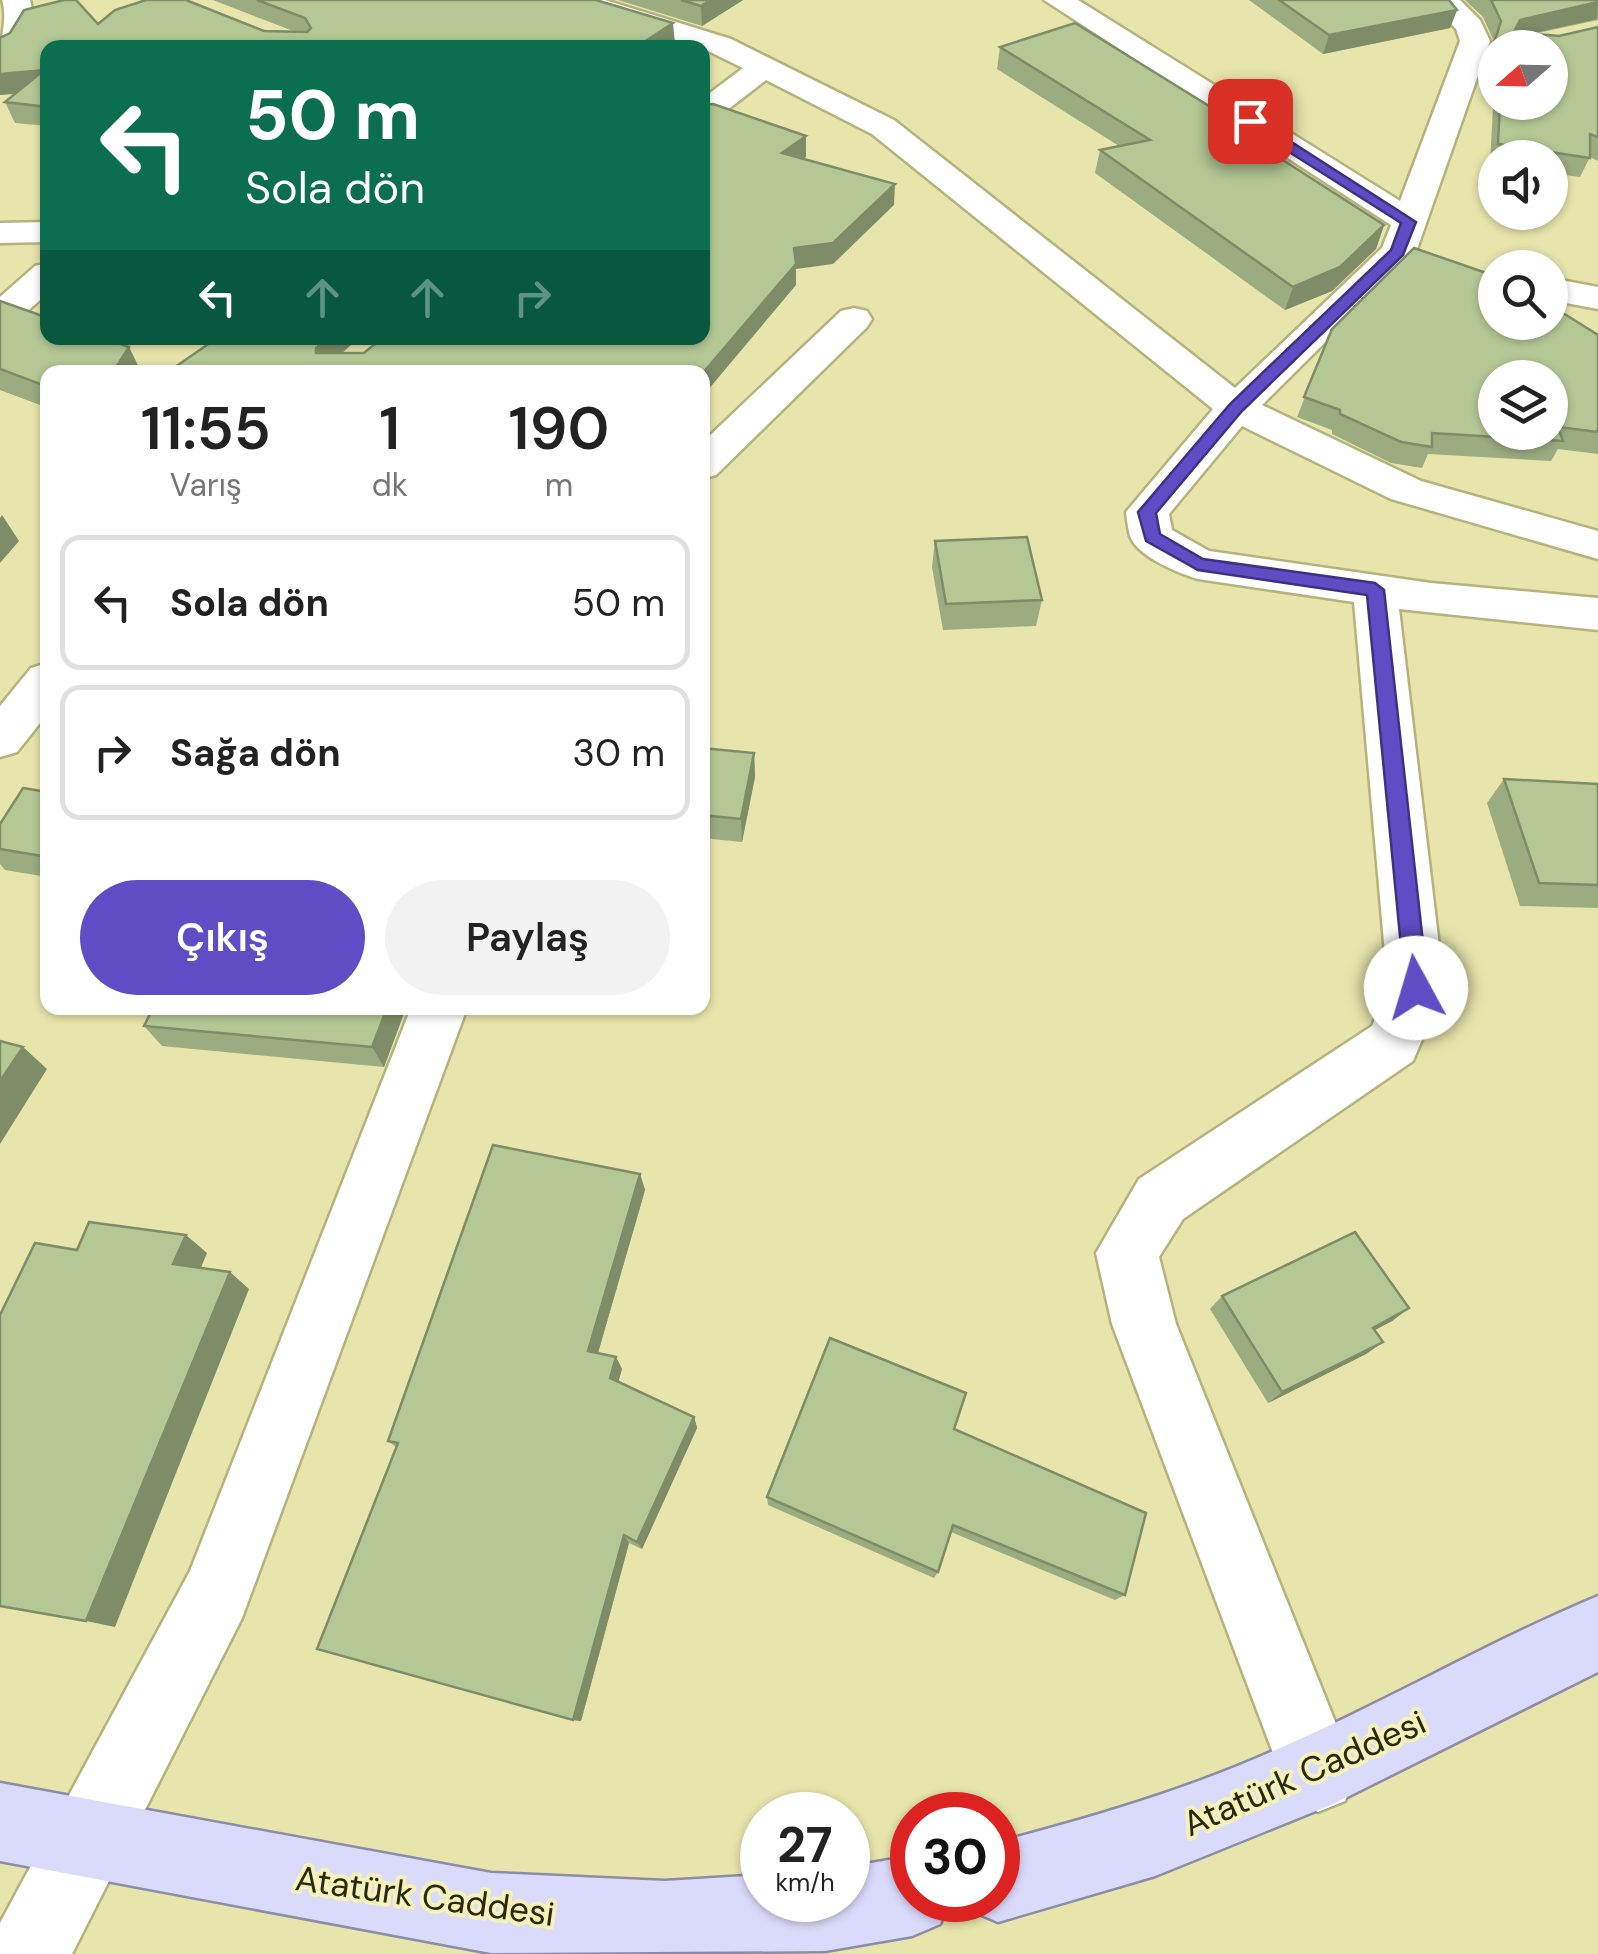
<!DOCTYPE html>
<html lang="tr">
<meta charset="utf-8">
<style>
:root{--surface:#fff;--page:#f2f2f2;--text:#222;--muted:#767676;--line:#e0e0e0;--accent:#604dc5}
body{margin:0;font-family:"DM Sans",sans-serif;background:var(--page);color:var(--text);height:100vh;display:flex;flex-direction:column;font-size:38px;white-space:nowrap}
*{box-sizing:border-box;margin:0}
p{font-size:32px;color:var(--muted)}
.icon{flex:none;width:55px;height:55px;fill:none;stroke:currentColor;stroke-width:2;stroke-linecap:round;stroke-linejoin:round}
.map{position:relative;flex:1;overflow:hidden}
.side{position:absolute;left:40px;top:365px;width:670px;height:650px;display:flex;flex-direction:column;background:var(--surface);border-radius:20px;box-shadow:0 2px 8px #0004}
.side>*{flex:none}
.banner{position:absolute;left:40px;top:40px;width:670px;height:305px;border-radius:20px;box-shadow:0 2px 8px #0004;background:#0b6e4f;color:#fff;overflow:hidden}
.needle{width:65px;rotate:250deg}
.controls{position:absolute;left:1478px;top:30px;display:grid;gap:20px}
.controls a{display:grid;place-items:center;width:90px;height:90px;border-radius:50%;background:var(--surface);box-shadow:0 2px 8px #0004;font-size:50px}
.speed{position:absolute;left:740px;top:1792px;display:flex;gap:20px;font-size:50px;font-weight:700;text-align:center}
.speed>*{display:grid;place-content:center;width:130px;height:130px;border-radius:50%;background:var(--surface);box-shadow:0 2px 8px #0004;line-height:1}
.speed small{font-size:25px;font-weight:400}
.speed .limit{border:15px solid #d22;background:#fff;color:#111}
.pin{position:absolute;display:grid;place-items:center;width:85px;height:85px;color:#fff;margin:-42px;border-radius:20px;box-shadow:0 5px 15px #0006}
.me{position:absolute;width:110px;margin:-55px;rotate:354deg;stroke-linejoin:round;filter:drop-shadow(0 0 8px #0008)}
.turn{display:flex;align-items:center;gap:35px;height:210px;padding:0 40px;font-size:45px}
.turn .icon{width:130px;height:130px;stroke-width:2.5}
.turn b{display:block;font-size:70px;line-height:85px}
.lanes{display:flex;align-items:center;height:95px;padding:0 40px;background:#0003;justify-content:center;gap:50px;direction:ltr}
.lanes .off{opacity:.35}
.eta{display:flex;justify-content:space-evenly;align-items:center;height:170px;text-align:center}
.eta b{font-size:60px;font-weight:600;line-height:70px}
.cta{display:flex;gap:20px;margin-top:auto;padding:20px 40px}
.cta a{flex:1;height:115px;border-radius:60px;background:var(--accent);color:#fff;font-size:40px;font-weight:600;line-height:115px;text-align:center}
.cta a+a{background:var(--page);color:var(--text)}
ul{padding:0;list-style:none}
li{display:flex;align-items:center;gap:30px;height:135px;margin:0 20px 15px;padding:0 20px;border:5px solid var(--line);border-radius:20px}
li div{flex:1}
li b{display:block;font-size:38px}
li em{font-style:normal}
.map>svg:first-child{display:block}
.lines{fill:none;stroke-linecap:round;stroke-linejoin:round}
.minor-casing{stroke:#b5b27c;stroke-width:5}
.major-casing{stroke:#8c8ca7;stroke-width:5}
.minor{fill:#fff;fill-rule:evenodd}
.major{fill:#dadafa;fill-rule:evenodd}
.wall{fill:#9bac80;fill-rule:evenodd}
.shaded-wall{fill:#7e8c68}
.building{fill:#b4c895;stroke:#7e8c68;stroke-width:2.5;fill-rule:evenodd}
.route{fill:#604dc5;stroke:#3e3280;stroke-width:2.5}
.labels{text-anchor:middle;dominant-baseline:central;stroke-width:8;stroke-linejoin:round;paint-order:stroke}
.near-street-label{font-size:35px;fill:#292812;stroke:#f4f1b9}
</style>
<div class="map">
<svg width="1598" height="1954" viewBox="0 0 1598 1954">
<rect width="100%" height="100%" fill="#e7e4ac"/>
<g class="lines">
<defs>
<g id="minor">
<path d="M2 0H30C37 23 25 53 0 59 0 39 8 19 2 0Z"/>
<path d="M562 0H605L731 39 894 120 1235 388 1382 248 1391 225 1044 0H1078L1400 201 1460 41 1456 29 1430 0H1460L1480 20 1490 41 1416 252 1262 405 1421 481 1598 531V559L1391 499 1242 426 1169 514 1172 530 1209 551 1431 583 1598 598V630L1399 609 1444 988 1413 1061 1183 1219 1159 1257 1176 1324 1356 1774 1345 1801 1318 1812 1291 1801 1112 1324 1096 1253 1139 1179 1372 1026 1388 988 1354 602 1198 579C1178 573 1138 557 1130 536 1128 529 1127 520 1126 512L1213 409 872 134 766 80 713 121 702 123V99L743 68 702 48 566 6Z"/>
<path d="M48 222V242L0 243V223Z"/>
<path d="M48 263V293L13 324 0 327V297L35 266Z"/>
<path d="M1550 278 1598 287V309L1550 300Z"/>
<path d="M854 308 867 311 872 319 867 327 716 475 702 479V443L841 311Z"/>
<path d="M48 663V713L17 752 0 757V706L31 668Z"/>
<path d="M411 1008H467L242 1618 72 1954H0V1923L190 1571Z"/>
</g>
<g id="major">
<path d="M1598 1596V1672L1333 1804 1155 1876 998 1922 970 1910 966 1900H998V1842C1094 1817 1189 1789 1280 1748 1388 1701 1490 1641 1598 1596Z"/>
<path d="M0 1783 491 1873 665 1881 762 1875V1900H848V1867L912 1856V1900H950L940 1924 912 1936 825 1951 491 1953 0 1861Z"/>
</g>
</defs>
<use href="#minor" class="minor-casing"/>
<use href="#major" class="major-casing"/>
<use href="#minor" class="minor"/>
<use href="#major" class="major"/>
</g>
<g class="wall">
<path d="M213 0H596L675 44 48 48V126L15 123 5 102 15 94 0 95V38L98 24 293 31Z"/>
<path d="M618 0H743L702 26Z"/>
<path d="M1249 0H1449L1457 10 1450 28 1323 54Z"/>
<path d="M1465 0H1598V20L1533 34 1559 36 1598 27V161L1590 157 1580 177 1550 173V158H1495V164L1490 163 1493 108 1480 81 1493 39 1483 17ZM1495 48 1550 102H1495Z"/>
<path d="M1000 47 1280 150 1278 157 1384 225 1376 249 1332 291 1285 310 1095 173 1100 150 1119 146 997 69Z"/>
<path d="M0 301 129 347 141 372H48V408L0 390Z"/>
<path d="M1332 329 1598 335V454L1558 449 1551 461 1428 454 1422 468 1391 463 1332 434V430L1297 417Z"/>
<path d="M935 541 1042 600 1036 626 943 630 932 567Z"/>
<path d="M702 748 754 753 755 777 742 842 702 838Z"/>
<path d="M1504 779 1598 784V908L1520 906 1487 803Z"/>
<path d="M48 792V877L5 870 0 864V824Z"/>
<path d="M406 1008 384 1067 162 1046 144 1026Z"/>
<path d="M640 1174 645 1190 598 1353 616 1357 622 1369 618 1382 694 1417 697 1428 642 1549 629 1543 581 1721 573 1720 396 1447 388 1441Z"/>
<path d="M1222 1296 1409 1308 1392 1321 1375 1330 1383 1342 1366 1354 1268 1403 1210 1309Z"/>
<path d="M954 1429 1125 1595 1115 1600 951 1532 938 1572 934 1578 768 1505 767 1497Z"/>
</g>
<g class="shaded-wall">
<path d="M710 0H743L702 26 701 6Z"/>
<path d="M1598 2 1597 19 1512 38 1520 20Z"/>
<path d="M1457 10 1450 28 1323 54 1329 35Z"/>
<path d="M673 23 675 44 669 48H635Z"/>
<path d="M44 70 48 90 0 95V74Z"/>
<path d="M806 136V157L782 174V153Z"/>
<path d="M895 184 894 205 833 264 796 269V285L702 397V374L794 248Z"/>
<path d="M1384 225 1376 249 1332 291 1285 310 1293 287Z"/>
<path d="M328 338H359L324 369 316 353V348Z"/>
<path d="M129 347 141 372H113Z"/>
<path d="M2 515 19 541 0 563V518Z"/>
<path d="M754 753 755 777 742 842 741 819Z"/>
<path d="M387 1008H406L384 1067 372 1047Z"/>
<path d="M23 1047 47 1069 0 1144V1081Z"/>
<path d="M640 1174 645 1190 595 1363 588 1351Z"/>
<path d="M186 1235 207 1253 195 1282 173 1264Z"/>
<path d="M230 1272 249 1289 115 1627 86 1621Z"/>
<path d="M1409 1308 1392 1321 1356 1340 1373 1328Z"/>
<path d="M1383 1342 1366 1354 1268 1403 1282 1392Z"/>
<path d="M616 1357 622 1369 616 1390 610 1378Z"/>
<path d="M694 1417 697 1428 642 1549 637 1542Z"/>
<path d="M624 1535 629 1543 581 1721 573 1720Z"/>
</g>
<g class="building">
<path d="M64 0H76L98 24 115 10 146 0H186L264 31 307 32 311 28 305 18 257 0H596L673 23 635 48H48V107L5 102 44 70 0 74V38L10 33 24 10Z"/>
<path d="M681 0H710L701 6Z"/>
<path d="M1279 0H1449L1457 10 1329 35Z"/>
<path d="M1491 0H1598V2L1520 20 1514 32 1559 36 1598 27V137L1590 134V158L1498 144 1500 102H1550V48H1495V76L1488 62 1501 21Z"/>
<path d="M1075 23 1280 150 1272 153 1384 225 1340 267 1293 287 1100 150 1150 140 1000 47Z"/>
<path d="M713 104 806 136 782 153 895 184 833 243 794 248 796 264 702 374 168 372 217 338H328L316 348V353H364L382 338H702V105Z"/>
<path d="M1414 248 1495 276V322H1550V305L1598 335V432L1558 427 1563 441 1432 433V447L1401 442 1340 414V410L1304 397 1332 329ZM1495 378H1550V432H1495Z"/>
<path d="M0 301 48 318V338H103L129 347 113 372H48V387L0 369Z"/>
<path d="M1027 537 1042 600 946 604 935 541Z"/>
<path d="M702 748 754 753 741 819 702 815Z"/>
<path d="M1504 779 1598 784V885L1539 883Z"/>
<path d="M23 788 48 792V857L0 849V824Z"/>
<path d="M153 1008H387L372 1047 144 1026Z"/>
<path d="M0 1041 23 1047 0 1081Z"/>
<path d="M493 1145 640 1174 588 1351 616 1357 610 1378 694 1417 637 1542 624 1535 573 1720 317 1649 398 1443 388 1441Z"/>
<path d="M89 1222 186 1235 173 1264 230 1272 86 1621 0 1606V1315L35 1243 77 1250Z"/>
<path d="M1355 1232 1409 1308 1373 1328 1383 1342 1282 1392 1222 1296Z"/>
<path d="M830 1338 966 1393 954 1429 1146 1513 1125 1595 953 1525 938 1572 767 1497Z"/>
</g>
<path class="route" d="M1245 118H1254L1416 222 1403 255 1242 411 1156 513 1160 534 1203 559 1375 583 1384 590 1428 988 1424 995H1408L1405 988 1367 595 1198 570 1146 541 1138 512 1230 404 1391 250 1401 223 1245 124Z"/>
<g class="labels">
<g class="near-street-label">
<text transform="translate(1304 1773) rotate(-24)">Atatürk Caddesi</text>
<text transform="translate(425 1896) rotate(8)">Atatürk Caddesi</text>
</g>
</g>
</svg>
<div class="controls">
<a><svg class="needle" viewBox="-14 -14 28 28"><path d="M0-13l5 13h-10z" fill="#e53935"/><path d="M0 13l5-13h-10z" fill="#767676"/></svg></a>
<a><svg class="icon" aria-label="sound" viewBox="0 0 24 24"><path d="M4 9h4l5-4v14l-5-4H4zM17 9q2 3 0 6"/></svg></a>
<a><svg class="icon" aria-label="search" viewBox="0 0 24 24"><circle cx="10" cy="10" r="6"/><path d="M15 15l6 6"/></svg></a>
<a><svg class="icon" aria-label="layers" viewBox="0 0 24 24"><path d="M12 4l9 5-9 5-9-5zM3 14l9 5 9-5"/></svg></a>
</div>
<div class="speed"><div>27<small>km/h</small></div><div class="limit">30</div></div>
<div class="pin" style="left:1250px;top:121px;background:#d93025"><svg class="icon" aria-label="arrive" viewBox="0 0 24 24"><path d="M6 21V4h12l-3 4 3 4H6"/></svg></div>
<svg class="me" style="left:1416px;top:988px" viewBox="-20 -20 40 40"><circle r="19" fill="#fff"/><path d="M0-13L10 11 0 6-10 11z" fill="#604dc5"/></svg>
<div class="banner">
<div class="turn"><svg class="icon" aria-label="left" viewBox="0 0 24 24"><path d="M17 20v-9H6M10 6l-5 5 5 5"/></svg><div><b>50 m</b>Sola dön</div></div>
<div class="lanes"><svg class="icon" aria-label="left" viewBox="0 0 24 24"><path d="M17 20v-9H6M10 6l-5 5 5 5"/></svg><svg class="icon off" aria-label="ahead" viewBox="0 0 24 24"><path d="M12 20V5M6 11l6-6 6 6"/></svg><svg class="icon off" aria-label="ahead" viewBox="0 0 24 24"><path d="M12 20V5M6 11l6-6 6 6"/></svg><svg class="icon off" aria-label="right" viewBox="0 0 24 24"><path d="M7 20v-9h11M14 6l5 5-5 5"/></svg></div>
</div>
<section class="side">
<div class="eta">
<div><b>11:55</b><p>Varış</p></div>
<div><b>1</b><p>dk</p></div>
<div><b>190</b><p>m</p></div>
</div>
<ul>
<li><svg class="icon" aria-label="left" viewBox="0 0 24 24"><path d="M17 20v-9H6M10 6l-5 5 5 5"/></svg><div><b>Sola dön</b></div><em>50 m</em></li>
<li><svg class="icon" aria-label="right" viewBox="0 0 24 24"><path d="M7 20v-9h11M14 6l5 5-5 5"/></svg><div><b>Sağa dön</b></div><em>30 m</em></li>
</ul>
<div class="cta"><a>Çıkış</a><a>Paylaş</a></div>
</section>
</div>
